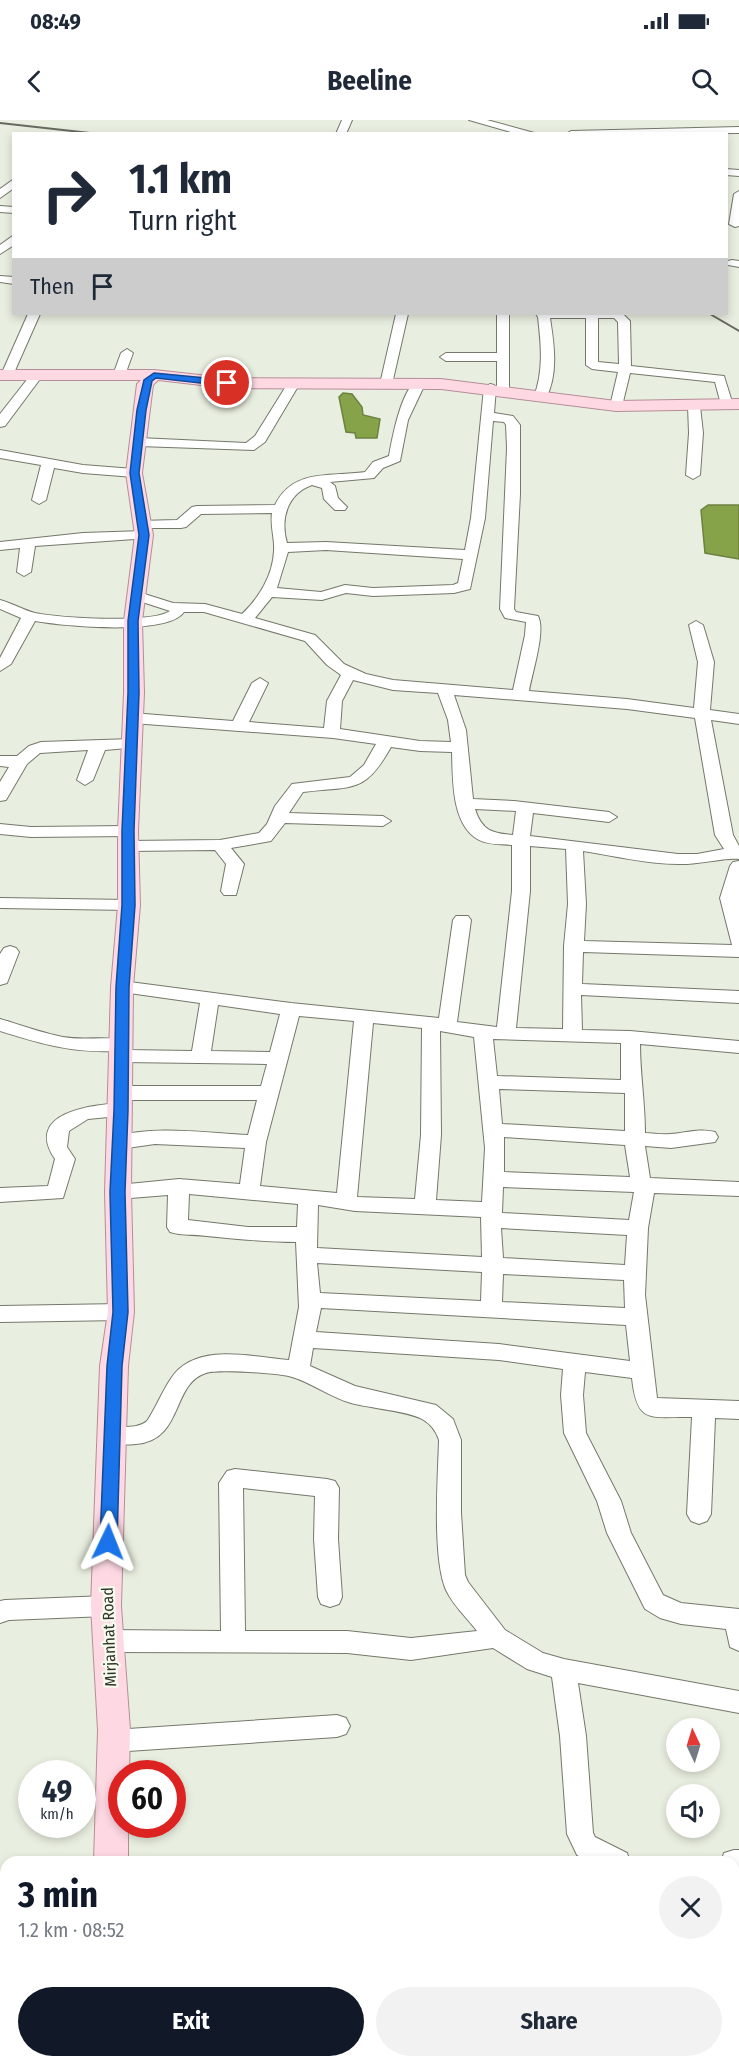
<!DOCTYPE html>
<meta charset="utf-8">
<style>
:root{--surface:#fff;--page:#f2f2f3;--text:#1f2937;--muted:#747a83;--accent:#111827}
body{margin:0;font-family:"Fira Sans Condensed",sans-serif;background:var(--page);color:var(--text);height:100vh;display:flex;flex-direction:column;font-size:22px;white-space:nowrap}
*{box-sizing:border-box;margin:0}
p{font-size:20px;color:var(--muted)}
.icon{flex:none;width:33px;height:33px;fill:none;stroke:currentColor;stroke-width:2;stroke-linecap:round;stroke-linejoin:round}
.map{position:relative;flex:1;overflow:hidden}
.side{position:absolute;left:0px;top:1736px;width:740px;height:212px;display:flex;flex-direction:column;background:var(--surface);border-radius:18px 18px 0 0;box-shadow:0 3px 9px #0003}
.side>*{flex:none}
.hud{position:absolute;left:12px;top:12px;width:716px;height:183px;border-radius:0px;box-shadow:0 3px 9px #0003;background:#fff;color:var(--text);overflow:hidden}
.needle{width:39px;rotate:356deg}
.tools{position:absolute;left:666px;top:1598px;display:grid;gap:12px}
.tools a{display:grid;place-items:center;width:54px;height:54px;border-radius:50%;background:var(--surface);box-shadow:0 3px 9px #0003;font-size:30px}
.speed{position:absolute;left:18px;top:1640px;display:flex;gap:12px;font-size:30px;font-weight:700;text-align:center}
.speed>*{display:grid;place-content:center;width:78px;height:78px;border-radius:50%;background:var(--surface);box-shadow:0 3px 9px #0003;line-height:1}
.speed small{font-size:15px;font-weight:400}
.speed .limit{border:9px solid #d22;background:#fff;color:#111}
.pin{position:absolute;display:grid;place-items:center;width:51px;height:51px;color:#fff;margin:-26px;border:3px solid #fff;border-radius:50%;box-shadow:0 2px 6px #0007}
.me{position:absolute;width:66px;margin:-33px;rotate:2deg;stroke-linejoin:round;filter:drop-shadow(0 0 4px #0008)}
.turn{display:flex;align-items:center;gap:21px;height:126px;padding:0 18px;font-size:27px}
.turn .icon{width:78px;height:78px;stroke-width:2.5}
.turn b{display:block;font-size:42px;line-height:51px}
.then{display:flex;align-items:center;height:57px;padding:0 18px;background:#0003;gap:12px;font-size:22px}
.round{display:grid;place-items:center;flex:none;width:63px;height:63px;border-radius:32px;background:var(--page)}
.head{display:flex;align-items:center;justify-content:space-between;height:102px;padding:0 18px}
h1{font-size:36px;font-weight:700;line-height:45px;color:var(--accent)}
.primary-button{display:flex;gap:12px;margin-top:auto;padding:12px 18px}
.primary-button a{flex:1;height:69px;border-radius:36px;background:var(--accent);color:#fff;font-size:24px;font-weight:700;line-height:69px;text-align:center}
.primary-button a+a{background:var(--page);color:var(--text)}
.status{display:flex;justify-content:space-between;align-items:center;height:42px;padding:0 30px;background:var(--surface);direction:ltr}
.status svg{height:16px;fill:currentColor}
header{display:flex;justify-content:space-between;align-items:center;height:78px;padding:0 18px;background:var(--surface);font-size:27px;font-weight:700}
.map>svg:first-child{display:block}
.water{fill:#87a349;stroke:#6d8140;stroke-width:1.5}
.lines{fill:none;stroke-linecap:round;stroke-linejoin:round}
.minor-casing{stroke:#73786b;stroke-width:2}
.major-casing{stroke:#b68d97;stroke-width:2}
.minor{fill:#fff;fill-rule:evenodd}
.major{fill:#fed8e3;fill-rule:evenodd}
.rail{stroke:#676a61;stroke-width:2}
.route{fill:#1a73e8;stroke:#114b97;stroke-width:1.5}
.labels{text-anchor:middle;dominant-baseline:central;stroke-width:4.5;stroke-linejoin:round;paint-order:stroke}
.street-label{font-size:16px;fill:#30322c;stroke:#f6fced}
</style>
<div class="status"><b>08:49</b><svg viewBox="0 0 49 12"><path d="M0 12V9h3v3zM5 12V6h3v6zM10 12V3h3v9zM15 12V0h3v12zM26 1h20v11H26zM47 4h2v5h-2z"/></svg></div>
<header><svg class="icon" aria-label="back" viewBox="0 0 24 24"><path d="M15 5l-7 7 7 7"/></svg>Beeline<svg class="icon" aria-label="search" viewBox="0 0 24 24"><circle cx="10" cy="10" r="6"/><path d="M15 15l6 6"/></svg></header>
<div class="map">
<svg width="739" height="1946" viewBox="0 0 739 1946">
<rect width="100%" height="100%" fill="#e9efe0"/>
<g class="water">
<path d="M343 273 352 274 362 287 363 295 380 299 377 318H356L355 313 346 312 339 277Z"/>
<path d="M708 385H739V439L705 433 701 390Z"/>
</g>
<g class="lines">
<defs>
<g id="minor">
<path d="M342 0H352L346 14H336Z"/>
<path d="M469 0H487L538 14H518Z"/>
<path d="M739 7V13L566 14 571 11Z"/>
<path d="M726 49 739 50V56L726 55Z"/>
<path d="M14 59V68L0 78V69Z"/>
<path d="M739 71V106L735 107 729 104 734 74Z"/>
<path d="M0 86 14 87V93L0 92Z"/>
<path d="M14 115V125L0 134V125Z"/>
<path d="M732 140 739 141V147L728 145V141Z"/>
<path d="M0 156 14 157V164L0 162Z"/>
<path d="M28 194H40L13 255 11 258H3L1 255Z"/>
<path d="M396 194H408L392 264 386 268 380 264Z"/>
<path d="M497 194H509V270L503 274 497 270V241H446L440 237 446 233H497Z"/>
<path d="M536 194H623L630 201 631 246 724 256 733 285 727 289 722 288 715 262 630 253 622 286 621 289H611L610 286 618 252 592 249 586 245V198H550C554 224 559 255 545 280H535L534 277C544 250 541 224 538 197ZM598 198H614L618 202 619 244 598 242Z"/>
<path d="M127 229 133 233 125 255 123 258H115L113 255 121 233Z"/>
<path d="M37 251 43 255 5 306 0 307V294L33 252Z"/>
<path d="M294 259 300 263 265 322 254 330 139 326 132 322 139 318 246 323 255 316 288 263Z"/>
<path d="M419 260 425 264 408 300 400 341 383 348 374 358 330 362 335 366 338 378 347 387 345 390H335L324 379 322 368 312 365C287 374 280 399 287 423L326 422 465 430 471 398 484 268 490 264 494 265 496 268 494 293 513 296 520 305V374L514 489 516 492 538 496C546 511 532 553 529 571L627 579 694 588 698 542 689 505 696 501 703 505 714 542 710 590 739 594V604L711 600 733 715 739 726V739C728 737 695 745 679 744 647 744 615 736 583 731L586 784 584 821 732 825 720 778 730 746 733 742 739 741V837L583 832 582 864 739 871V883L581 875 582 910 630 911 739 921V933L640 924C640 954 645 982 645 1013 653 1013 662 1015 670 1014 686 1013 699 1008 715 1012L718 1017 715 1022 671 1028 645 1026 650 1058 739 1062V1076L654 1073 648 1108 645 1175 657 1278 739 1281V1299L715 1298 711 1394 707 1401 699 1404 691 1401 687 1394 692 1297C651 1296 637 1306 632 1258L585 1252 583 1275 586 1313 621 1381 631 1413 663 1475 681 1483 739 1489V1531L730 1527 726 1509 681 1504 660 1498 645 1489 607 1413 597 1381 564 1313 561 1275 563 1249 499 1240 313 1228 310 1246 355 1266 436 1285 453 1299 461 1320V1393L465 1455 468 1462 505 1510 543 1533 564 1539 739 1571V1593L578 1563 586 1616 593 1713 595 1717 627 1733 630 1742H590L577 1735 567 1714 560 1616 552 1557 527 1549 493 1528 411 1540 347 1533 108 1532 99 1528 96 1521 99 1514 108 1510 221 1511 219 1363 227 1351 235 1349 327 1359 335 1361 339 1368 338 1419 342 1477 339 1484 330 1487 321 1484 318 1477 314 1419 315 1376 243 1368 245 1511H347L411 1518 477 1511C467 1498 453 1485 446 1470 432 1438 438 1357 439 1320 436 1311 431 1304 422 1299 408 1291 369 1288 351 1283 330 1277 312 1263 292 1257 280 1253 217 1249 206 1253 171 1264 184 1320 136 1324 125 1325 114 1325 104 1321L101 1315 104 1309C118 1304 135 1311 147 1301 156 1288 162 1271 172 1257 197 1222 252 1237 289 1240L299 1187 296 1122C265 1122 238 1119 207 1116 194 1114 182 1116 170 1112L167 1107 168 1075 118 1079 111 1077 108 1072 111 1067 118 1065 179 1059 240 1064 245 1028 155 1024 120 1029 113 1027 110 1022 113 1017C156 1005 204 1013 248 1015L257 980H120L113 978 110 973 113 968 120 966H261L267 944 122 942 115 940 112 936 116 931C71 933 42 924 0 911V899C21 905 42 913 63 917 85 921 108 915 129 921L132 925 127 930 192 931 200 883 115 871 113 867 115 863 122 861 291 883 439 898 453 800 456 796H468L471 800 457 902 497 907 512 771V725C502 724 488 725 479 720 451 705 453 659 452 632L420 631 391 627C365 674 353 666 303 672L289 693 383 696 391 701 383 706 285 703 271 721 231 728 244 744 236 775H224L221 771 226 744 215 730 128 731 122 730 119 726 122 722 128 721 220 720 259 713 267 704 275 686 292 664 350 657 364 645 376 624 333 618 132 603 124 598 132 593 233 601 252 563 260 558 268 563 249 602 324 608 327 581 341 555 327 545 305 521 204 492H184C168 516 63 506 35 501L11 544 0 551V538L21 498 0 489V480C12 483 23 490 35 493 60 498 150 504 170 491L130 478 128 475 135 471 173 483 205 484 242 494C259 478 273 455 274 431 275 418 270 407 272 393L201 394 186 407 181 408H143L138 407 136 404 138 401 177 400 192 387 197 386 275 385C293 348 331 357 365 352L373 342 389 336C392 319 402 265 419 260ZM493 301 504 302 506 305 507 328 500 489 505 498 526 502 525 515 513 570 393 560 366 554 344 544 315 515 255 498 272 477 322 480 346 473 373 476 454 473 470 469 485 398ZM326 430 463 439 458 463 453 465 373 468 345 465 321 472 277 468 288 432ZM353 560 393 570 438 573 448 600 451 622 420 621 340 609 342 581ZM454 575 627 589 695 598 715 715 724 729 697 734H678L530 716 533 693 609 702 617 697 609 692 514 681 473 679 466 610ZM475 689 516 691 513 715C492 713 482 711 475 689ZM530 726 566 729 568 784 564 826 563 909 516 908 530 771ZM218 885 280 894 270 932 211 931ZM299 896 354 901 337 1073 260 1066 266 1022ZM373 903 422 908 421 1015 415 1079 357 1077ZM440 911 474 917 485 1028 482 1082 436 1080 441 1015ZM493 919 621 923V960L497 956ZM499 969 625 973V1011L502 1004ZM504 1017 625 1025 630 1057 504 1052ZM503 1067 634 1072 629 1100 502 1093ZM189 1074 298 1084 297 1107H248L188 1100ZM318 1085 355 1091 481 1097 482 1137 317 1128ZM501 1108 627 1115 625 1145 503 1138ZM317 1143 482 1152 481 1181 320 1173ZM503 1154 624 1160 625 1188 502 1182ZM321 1188 626 1205 630 1241 499 1224 316 1212Z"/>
<path d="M694 282 700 286 703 313 700 355 693 359 686 355 689 313 688 286Z"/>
<path d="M0 330 83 345 134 349 141 353 134 357 83 353 54 348 46 380 39 384 32 380 41 345 0 338Z"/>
<path d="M144 411 149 412 151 415 149 418 35 426 31 452 24 456 17 452 20 428 0 430V422L83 413Z"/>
<path d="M132 619 138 621 140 624 138 627 105 630 93 660 85 665 77 660 88 630 40 633 27 644 6 680 0 681V662L9 647 0 646V636H17L29 626 41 622Z"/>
<path d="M0 704 31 707 128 706 134 707 136 711 134 715 128 716 31 717 0 714Z"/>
<path d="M0 778 129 780 135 781 138 785 135 789 129 790 0 788Z"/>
<path d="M10 826 16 828 19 832 7 863 0 865V834L4 828Z"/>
<path d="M121 983 128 985 131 990 128 995 88 999 69 1011 67 1027 75 1039 63 1078 0 1082V1068L48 1066 55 1039C24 993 90 985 121 983Z"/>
<path d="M121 1184 129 1186 132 1192 129 1198 121 1200 0 1202V1186Z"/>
<path d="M106 1476 115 1479 118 1486 115 1493 106 1496 9 1500 0 1503V1481L5 1480Z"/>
<path d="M337 1595 346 1598 350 1606 346 1614 337 1617 113 1632 104 1629 100 1621 104 1613 113 1610Z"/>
<path d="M734 1730H739V1754H734V1742H721L724 1733Z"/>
<rect x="0" y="1881" width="6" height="28"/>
<path d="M734 1907 739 1908V1936L734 1935Z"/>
<path d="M494 1941H522L521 1946H493Z"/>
</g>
<g id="major">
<path d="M0 250H154L227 258 441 259 616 281 739 279V289L616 291 441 269 227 268 158 260 153 265 142 353 153 415 142 501 144 573 138 711 140 785 133 867 131 1072 134 1192 128 1246 121 1486 130 1610 129 1653H122V1704H128V1742H94L98 1610 91 1486 100 1246 108 1192 105 1072 111 867 118 785V711L124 573V501L135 415 126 353 137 264 141 260H0Z"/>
<rect x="94" y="1941" width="36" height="5"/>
</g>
</defs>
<use href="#minor" class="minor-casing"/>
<use href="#major" class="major-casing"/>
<use href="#minor" class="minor"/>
<use href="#major" class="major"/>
<g class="rail">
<path d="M0 3 99 14"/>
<path d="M710 194 739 211"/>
</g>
</g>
<path class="route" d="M154 253 227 260 232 263 227 266 156 258 152 261 146 290 139 353 149 415 138 501 139 573 134 711 135 785 129 867 128 990 125 1072 128 1192 122 1246 117 1422 114 1427 108 1429 103 1427 100 1422 107 1246 113 1192 110 1072 114 990 116 867 122 785V711L128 573V501L139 415 130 353 137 290 144 260Z"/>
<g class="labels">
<g class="street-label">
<text transform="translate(109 1517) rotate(-92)">Mirjanhat Road</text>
</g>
</g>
</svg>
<div class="tools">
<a><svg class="needle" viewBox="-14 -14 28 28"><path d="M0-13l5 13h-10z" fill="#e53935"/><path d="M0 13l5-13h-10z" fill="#747a83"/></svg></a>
<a><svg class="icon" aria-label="sound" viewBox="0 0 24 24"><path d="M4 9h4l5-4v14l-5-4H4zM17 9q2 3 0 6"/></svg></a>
</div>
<div class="speed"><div>49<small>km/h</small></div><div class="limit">60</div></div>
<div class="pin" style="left:227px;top:263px;background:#d93025"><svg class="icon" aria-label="arrive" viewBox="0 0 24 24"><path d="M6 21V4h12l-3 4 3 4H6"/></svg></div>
<svg class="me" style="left:108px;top:1422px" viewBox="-20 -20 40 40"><path d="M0-17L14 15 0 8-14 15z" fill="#1a73e8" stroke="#fff" stroke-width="4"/></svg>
<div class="hud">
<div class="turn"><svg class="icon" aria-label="right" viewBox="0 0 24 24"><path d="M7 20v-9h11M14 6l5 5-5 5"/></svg><div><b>1.1 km</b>Turn right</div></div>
<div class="then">Then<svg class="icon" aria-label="arrive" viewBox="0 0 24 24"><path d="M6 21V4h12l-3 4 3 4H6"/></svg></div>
</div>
<section class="side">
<div class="head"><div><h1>3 min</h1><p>1.2 km · 08:52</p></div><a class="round"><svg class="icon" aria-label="close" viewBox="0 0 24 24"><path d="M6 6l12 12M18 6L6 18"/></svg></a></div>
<div class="primary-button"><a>Exit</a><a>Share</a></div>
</section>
</div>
